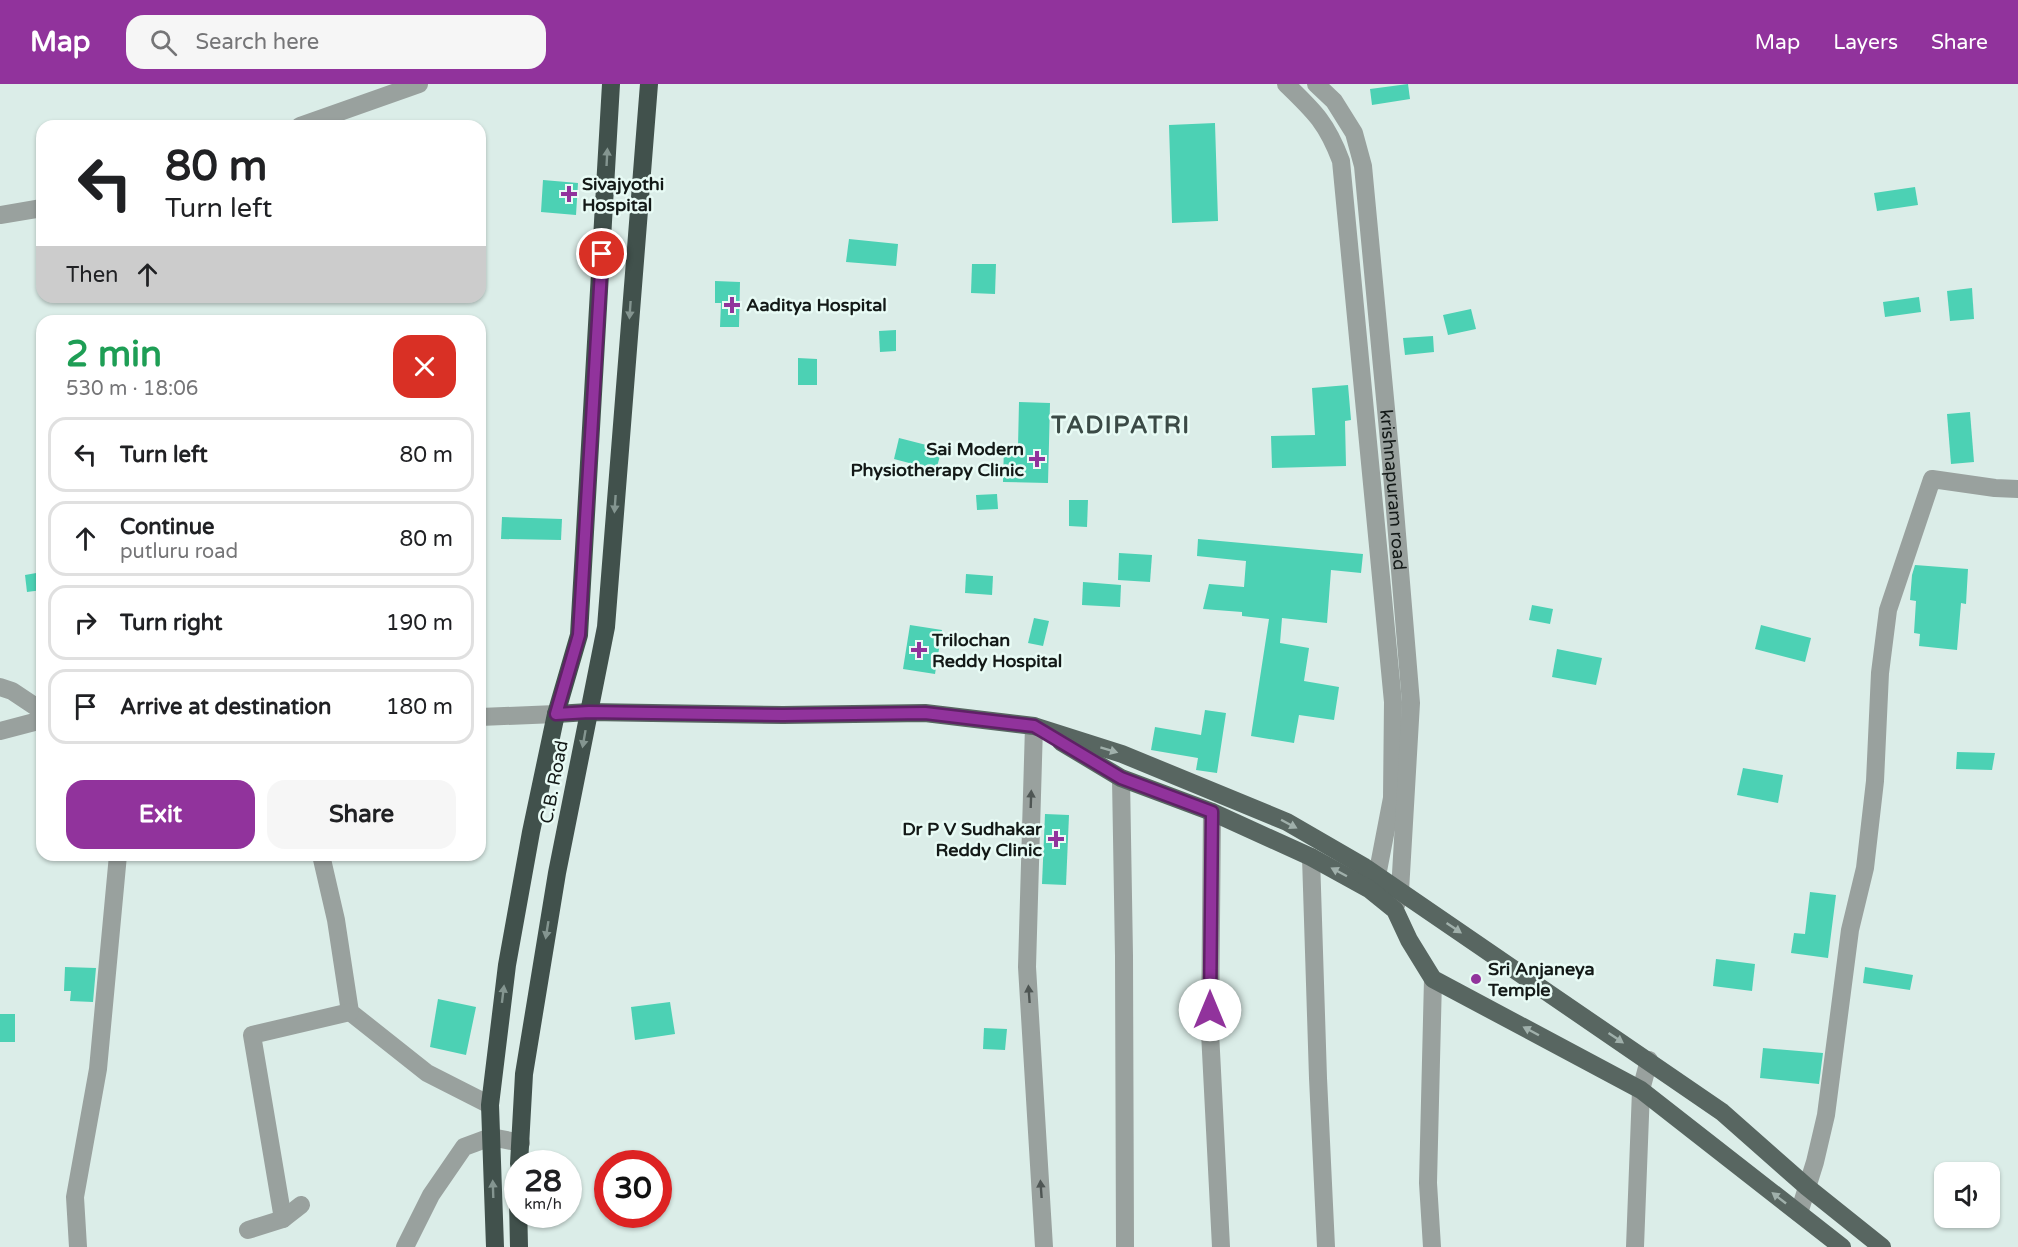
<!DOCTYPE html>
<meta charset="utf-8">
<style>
:root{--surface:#fff;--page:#f6f6f6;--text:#202124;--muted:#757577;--line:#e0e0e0;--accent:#91339c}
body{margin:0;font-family:"Varela Round",sans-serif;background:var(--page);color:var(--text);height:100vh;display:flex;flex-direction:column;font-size:22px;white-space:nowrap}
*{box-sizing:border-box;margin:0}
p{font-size:20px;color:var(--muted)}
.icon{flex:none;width:33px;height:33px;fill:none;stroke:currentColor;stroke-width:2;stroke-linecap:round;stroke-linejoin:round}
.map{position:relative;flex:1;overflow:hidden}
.panel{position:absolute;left:36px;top:231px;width:450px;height:546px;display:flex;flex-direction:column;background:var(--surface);border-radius:18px;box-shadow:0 2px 4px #0004}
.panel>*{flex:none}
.top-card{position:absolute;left:36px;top:36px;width:450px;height:183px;border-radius:18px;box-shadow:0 2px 4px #0004;background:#fff;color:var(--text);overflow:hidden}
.buttons{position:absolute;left:1934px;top:1078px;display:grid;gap:12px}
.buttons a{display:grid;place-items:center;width:66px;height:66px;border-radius:12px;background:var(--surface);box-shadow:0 2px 4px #0004;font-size:30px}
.speed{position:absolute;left:504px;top:1066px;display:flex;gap:12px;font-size:30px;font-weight:700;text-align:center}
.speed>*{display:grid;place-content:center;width:78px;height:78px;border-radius:50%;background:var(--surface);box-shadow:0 2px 4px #0004;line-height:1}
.speed small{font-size:15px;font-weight:400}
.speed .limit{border:9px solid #d22;background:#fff;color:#111}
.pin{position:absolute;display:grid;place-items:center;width:51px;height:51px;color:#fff;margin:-26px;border:3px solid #fff;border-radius:50%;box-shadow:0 2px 6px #0007}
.me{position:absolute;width:66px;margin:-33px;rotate:0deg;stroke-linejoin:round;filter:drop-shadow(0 0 4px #0008)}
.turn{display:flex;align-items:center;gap:21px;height:126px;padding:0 30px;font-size:27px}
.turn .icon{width:78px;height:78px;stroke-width:2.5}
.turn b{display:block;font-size:42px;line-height:51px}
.then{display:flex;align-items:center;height:57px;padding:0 30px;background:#0003;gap:12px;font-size:22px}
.round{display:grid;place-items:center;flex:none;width:63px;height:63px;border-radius:18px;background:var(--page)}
.summary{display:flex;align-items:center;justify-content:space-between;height:102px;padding:0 30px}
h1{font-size:36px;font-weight:700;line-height:45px;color:#1e9e55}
.button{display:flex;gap:12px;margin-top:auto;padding:12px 30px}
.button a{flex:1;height:69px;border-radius:18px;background:var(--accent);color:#fff;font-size:24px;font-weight:700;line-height:69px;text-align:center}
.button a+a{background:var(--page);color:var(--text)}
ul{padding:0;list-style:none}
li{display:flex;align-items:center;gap:18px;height:75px;margin:0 12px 9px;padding:0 18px;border:3px solid var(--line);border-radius:18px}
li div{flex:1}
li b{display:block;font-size:22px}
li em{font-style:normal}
header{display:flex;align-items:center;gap:36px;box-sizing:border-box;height:84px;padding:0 30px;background:var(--accent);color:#fff}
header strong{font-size:28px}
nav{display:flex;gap:33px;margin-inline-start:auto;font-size:21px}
.search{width:420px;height:54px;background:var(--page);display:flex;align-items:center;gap:15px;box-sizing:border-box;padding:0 21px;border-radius:18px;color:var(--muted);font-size:22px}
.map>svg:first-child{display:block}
.building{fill:#4cd1b4}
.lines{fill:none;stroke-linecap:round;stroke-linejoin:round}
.minor{stroke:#99a19e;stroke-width:18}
.major{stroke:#586661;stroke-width:18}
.highway{stroke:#41514c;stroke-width:18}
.oneway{fill:#849590}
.oneway2{fill:#a0b0ab}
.oneway3{fill:#4f5654}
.route-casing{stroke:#5e2165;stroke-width:15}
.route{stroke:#91339c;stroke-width:10}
.poi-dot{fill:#91339c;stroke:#e8fbf5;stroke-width:2}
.labels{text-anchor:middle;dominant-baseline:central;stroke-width:5;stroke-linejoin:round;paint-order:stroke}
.poi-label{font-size:18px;font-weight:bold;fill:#131917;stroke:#e8fbf5;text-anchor:start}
.street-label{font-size:18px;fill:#131917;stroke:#e8fbf5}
.district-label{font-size:24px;font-weight:bold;letter-spacing:1.5px;fill:#3b4a46;stroke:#e8fbf5}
</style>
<header>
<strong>Map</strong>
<div class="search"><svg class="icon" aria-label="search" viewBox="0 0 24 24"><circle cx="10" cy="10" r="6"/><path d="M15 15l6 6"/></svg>Search here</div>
<nav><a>Map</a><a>Layers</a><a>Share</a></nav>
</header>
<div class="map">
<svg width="2018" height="1163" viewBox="0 0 2018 1163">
<rect width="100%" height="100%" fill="#dbede8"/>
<g class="building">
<path d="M1408 0 1410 15 1372 21 1370 5Z"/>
<path d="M1215 39 1218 137 1172 139 1169 41Z"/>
<path d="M543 96 578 99 576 131 541 128Z"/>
<path d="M1915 103 1918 121 1877 127 1874 109Z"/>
<path d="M849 155 898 160 896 182 846 178Z"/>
<path d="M972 180H996L995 210 971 209Z"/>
<path d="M715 197 740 198 739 243H720L721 219H715Z"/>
<path d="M1972 204 1974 235 1950 237 1947 207Z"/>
<path d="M1919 213 1921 228 1885 233 1883 218Z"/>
<path d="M1471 225 1476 245 1448 251 1443 231Z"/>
<path d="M896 246V267L880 268 879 247Z"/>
<path d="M1433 252 1434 268 1405 271 1403 254Z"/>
<path d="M798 274 817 275V301H798Z"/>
<path d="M1348 301 1351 336 1345 337 1346 382 1272 384 1271 352 1315 351 1312 304Z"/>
<path d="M1019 318 1050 319 1048 399 1003 398 1004 362H1018Z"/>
<path d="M1970 328 1974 378 1951 380 1947 330Z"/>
<path d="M899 354 942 365 936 386 894 375Z"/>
<path d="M997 410 998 425 977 426 976 411Z"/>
<path d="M1069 416H1088L1087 443 1069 442Z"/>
<path d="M502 433 562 435 561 456 501 455Z"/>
<path d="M1198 455 1363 470 1361 489 1331 486 1327 539 1282 534 1280 559 1309 564 1304 597 1339 603 1334 636 1299 631 1294 659 1251 652 1269 535 1242 532V528L1203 525 1209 500 1244 503 1246 477 1197 472Z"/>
<path d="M1119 469 1152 471 1150 498 1118 496Z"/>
<path d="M1915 481 1968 485 1966 520 1961 519 1957 566 1919 562 1920 550 1914 549 1916 517 1910 516 1912 491Z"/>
<path d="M42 488V506L27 508 25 491Z"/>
<path d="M966 490 993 492 992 511 965 509Z"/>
<path d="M1083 498 1121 501 1120 523 1082 521Z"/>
<path d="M1532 521 1553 525 1550 540 1529 536Z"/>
<path d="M1034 534 1049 537 1043 562 1028 559Z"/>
<path d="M910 541 942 546 935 590 903 585Z"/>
<path d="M1761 541 1811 554 1805 578 1755 565Z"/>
<path d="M1557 565 1602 574 1596 601 1552 593Z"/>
<path d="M1205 626 1226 629 1217 689 1196 686 1198 674 1151 666 1155 643 1201 651Z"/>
<path d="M1957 668 1995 669 1992 686 1956 685Z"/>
<path d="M1743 684 1783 691 1778 719 1737 711Z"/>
<path d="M1045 730 1069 731 1066 801 1042 800Z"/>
<path d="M1810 808 1836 811 1828 874 1791 869 1794 849 1805 850Z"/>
<path d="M1716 875 1755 880 1752 907 1713 902Z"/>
<path d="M65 883 96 884 93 918 70 917 71 907H64Z"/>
<path d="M1865 883 1913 891 1910 906 1863 899Z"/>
<path d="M438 915 476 923 466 971 430 963Z"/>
<path d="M670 918 675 950 635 956 631 923Z"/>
<rect x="0" y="930" width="15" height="28"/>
<path d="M984 944 1007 945 1005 966 983 965Z"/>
<path d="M1763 964 1823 969 1819 1000 1760 994Z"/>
</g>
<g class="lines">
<g class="minor">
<path d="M1286 0C1314 27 1327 39 1341 77L1393 618 1392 714 1377 792 1370 803"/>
<path id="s1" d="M1316 0 1334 17 1354 49 1363 82 1391 378 1411 619 1400 807 1396 821"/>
<path d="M300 42 419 0"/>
<path d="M0 131 42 124"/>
<path d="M0 603 12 607 42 627"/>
<path d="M480 633 556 630"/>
<path d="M1034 642 1027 883 1044 1163"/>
<path d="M0 647 42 636"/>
<path d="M1121 694 1124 872 1125 1163"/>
<path d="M1212 728 1210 948 1221 1163"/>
<path d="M321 771 336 836 350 928 427 989 490 1021"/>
<path d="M1311 773 1318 994 1326 1163"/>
<path d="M1799 1129 1815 1078 1826 1031 1850 846 1865 784 1875 697 1880 589 1888 526 1932 395 1995 404 2018 405"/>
<path d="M283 1135 252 951 350 928"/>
<path d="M248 1146 283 1135 301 1121"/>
<path d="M78 1163 75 1113 98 985 118 771"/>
<path d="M405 1163 431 1111 464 1063 491 1053 521 1059"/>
<path d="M1432 1163 1428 1099 1433 895"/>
<path d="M1635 1163 1641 1006 1649 976"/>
</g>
<g class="major">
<path d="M556 630 589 628 783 631 925 629 1034 642 1122 670 1287 738 1363 782 1722 1028 1807 1103 1882 1163"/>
<path d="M1061 658 1121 694 1212 728 1311 773 1369 805 1395 826 1409 856 1433 895 1641 1006 1842 1163"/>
</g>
<g class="highway">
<path d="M519 1080 524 990 557 789 606 543 649 0"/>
<path d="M518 1117 519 1163"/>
<path d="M495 1163 490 1021 507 881 531 748 556 630 579 551 611 0"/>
</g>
</g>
<defs><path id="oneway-solid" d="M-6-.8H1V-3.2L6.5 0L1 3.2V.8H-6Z" transform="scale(1.5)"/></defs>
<g class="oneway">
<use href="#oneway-solid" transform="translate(607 73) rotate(-87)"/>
<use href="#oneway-solid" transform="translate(630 226) rotate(94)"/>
<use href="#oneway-solid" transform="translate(615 420) rotate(94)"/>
<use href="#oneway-solid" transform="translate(584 655) rotate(100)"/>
<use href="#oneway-solid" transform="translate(547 846) rotate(99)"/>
<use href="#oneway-solid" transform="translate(503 910) rotate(-83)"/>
<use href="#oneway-solid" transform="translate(493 1105) rotate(-92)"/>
</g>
<g class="oneway2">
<use href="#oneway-solid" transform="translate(1109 666) rotate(17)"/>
<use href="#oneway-solid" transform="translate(1289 740) rotate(28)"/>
<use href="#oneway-solid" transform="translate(1339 788) rotate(-152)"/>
<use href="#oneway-solid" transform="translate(1454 844) rotate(34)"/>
<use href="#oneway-solid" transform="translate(1531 947) rotate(-152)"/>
<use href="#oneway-solid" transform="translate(1616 954) rotate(34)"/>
<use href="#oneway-solid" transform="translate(1779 1114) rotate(-142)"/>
</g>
<g class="oneway3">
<use href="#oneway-solid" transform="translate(1031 715) rotate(-88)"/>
<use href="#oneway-solid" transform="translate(1029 910) rotate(-94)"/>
<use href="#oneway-solid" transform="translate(1041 1105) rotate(-94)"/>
</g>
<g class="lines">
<defs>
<path id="route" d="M602 170 579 551 556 630 589 628 783 631 925 629 1034 642 1121 694 1212 728 1210 926"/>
</defs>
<use href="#route" class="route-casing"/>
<use href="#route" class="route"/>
</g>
<g class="poi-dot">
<path d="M566 101h6v6h6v6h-6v6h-6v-6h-6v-6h6z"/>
<path d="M729 212h6v6h6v6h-6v6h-6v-6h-6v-6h6z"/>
<path d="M1034 366h6v6h6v6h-6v6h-6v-6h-6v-6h6z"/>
<path d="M916 557h6v6h6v6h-6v6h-6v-6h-6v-6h6z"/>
<path d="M1053 746h6v6h6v6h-6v6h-6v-6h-6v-6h6z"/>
<circle cx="1476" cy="895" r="6"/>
</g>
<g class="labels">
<g class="poi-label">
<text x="582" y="100">Sivajyothi<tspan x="582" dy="21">Hospital</tspan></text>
<text x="746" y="221">Aaditya Hospital</text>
<text x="1024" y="365" text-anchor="end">Sai Modern<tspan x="1024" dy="21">Physiotherapy Clinic</tspan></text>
<text x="932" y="556">Trilochan<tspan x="932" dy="21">Reddy Hospital</tspan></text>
<text x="1042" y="745" text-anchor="end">Dr P V Sudhakar<tspan x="1042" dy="21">Reddy Clinic</tspan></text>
<text x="1488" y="885">Sri Anjaneya<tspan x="1488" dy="21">Temple</tspan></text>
</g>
<g class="street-label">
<text stroke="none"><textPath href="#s1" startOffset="422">krishnapuram road</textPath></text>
<text transform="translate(554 698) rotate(-79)">C.B. Road</text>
</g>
<g class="district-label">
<text x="1121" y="341">TADIPATRI</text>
</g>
</g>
</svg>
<div class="buttons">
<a><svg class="icon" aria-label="sound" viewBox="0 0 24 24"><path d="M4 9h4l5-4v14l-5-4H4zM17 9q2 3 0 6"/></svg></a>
</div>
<div class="speed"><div>28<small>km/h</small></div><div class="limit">30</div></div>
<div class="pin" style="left:602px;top:170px;background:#d93025"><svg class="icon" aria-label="arrive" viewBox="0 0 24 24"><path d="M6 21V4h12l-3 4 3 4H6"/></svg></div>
<svg class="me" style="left:1210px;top:926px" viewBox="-20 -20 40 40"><circle r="19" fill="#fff"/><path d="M0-13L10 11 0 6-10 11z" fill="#91339c"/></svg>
<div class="top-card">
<div class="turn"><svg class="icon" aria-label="left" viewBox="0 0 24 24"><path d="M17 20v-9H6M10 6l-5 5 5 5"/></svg><div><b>80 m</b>Turn left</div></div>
<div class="then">Then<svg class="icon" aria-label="ahead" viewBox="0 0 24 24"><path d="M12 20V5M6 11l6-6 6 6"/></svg></div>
</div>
<section class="panel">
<div class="summary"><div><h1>2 min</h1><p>530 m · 18:06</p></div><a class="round" style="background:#d93025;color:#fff"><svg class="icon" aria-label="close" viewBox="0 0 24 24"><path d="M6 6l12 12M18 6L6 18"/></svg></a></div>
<ul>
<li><svg class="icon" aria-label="left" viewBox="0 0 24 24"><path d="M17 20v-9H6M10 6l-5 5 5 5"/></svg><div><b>Turn left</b></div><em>80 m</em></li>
<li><svg class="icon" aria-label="ahead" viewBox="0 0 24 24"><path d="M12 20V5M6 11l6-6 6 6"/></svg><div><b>Continue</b><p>putluru road</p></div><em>80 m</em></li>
<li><svg class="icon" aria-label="right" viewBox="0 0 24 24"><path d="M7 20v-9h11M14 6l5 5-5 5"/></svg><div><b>Turn right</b></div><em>190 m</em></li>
<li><svg class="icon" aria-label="arrive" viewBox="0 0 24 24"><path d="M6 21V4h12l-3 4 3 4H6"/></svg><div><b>Arrive at destination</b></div><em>180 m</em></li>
</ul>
<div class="button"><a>Exit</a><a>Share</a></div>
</section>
</div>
